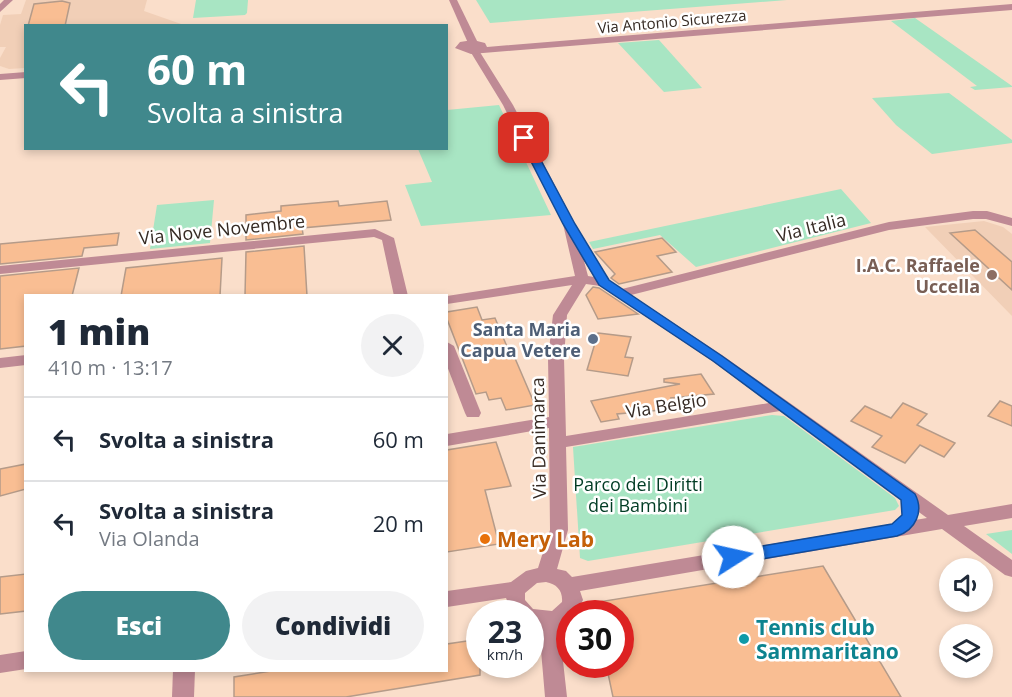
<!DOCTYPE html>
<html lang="it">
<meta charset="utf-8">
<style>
:root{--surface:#fff;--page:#f2f2f3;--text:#1f2937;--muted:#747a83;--line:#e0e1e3;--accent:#40888c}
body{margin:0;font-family:"Open Sans",sans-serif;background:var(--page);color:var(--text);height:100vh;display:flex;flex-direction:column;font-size:22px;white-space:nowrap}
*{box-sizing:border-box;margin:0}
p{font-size:20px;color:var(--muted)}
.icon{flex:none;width:33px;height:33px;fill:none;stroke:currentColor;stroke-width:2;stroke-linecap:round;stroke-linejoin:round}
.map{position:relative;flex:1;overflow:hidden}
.details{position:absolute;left:24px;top:294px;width:424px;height:378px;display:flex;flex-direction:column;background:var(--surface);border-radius:0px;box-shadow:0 3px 9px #0003}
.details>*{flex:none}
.hud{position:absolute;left:24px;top:24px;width:424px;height:126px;border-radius:0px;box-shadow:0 3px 9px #0003;background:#40888c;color:#fff;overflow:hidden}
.controls{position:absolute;left:939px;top:558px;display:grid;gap:12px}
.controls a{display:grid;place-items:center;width:54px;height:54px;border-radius:50%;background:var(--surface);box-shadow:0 3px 9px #0003;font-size:30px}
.speed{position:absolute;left:466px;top:600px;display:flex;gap:12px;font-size:30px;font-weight:700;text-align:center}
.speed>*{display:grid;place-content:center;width:78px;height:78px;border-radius:50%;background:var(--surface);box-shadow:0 3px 9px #0003;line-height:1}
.speed small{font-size:15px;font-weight:400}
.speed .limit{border:9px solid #d22;background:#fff;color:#111}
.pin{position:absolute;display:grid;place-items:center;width:51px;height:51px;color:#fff;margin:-26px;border-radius:12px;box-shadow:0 3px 9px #0006}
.me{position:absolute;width:66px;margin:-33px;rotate:80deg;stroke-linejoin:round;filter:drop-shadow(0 0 4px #0008)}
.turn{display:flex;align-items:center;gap:21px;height:126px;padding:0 24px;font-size:27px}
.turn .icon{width:78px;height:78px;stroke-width:2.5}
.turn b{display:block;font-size:42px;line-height:51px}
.round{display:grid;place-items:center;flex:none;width:63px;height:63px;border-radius:32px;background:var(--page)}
.headline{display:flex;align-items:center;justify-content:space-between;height:102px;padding:0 24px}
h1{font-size:36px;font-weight:800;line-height:45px}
.action{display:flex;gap:12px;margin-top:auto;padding:12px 24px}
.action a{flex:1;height:69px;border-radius:36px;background:var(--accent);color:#fff;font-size:24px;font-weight:800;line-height:69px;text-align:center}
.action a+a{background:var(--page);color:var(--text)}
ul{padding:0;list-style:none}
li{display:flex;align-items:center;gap:18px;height:84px;padding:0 24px;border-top:2px solid var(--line)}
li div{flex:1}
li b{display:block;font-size:22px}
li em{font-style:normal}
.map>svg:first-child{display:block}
.built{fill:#f1cfb7}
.green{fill:#a8e5c3}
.building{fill:#f9be93;stroke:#b59b89;stroke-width:1.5}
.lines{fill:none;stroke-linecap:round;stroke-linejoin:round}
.minor{fill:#bf8a95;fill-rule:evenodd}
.tertiary{fill:#bf8a95;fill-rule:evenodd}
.route{fill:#1a73e8;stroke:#114b97;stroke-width:1.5}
.education-dot{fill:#8d6e63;stroke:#fff;stroke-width:2}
.service-dot{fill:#5c6f8a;stroke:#fff;stroke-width:2}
.food-dot{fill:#e8710a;stroke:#fff;stroke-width:2}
.culture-dot{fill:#0f9aa8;stroke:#fff;stroke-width:2}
.labels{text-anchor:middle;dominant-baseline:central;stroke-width:5;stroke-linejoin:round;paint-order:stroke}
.far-street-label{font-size:15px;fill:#352a23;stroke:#fff}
.street-label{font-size:18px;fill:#352a23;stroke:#fff}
.education-label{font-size:18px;font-weight:bold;fill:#785e54;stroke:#fff;text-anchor:end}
.service-label{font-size:18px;font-weight:bold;fill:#4e5e75;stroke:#fff;text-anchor:end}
.park-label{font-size:18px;fill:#013c24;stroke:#fff}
.near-food-label{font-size:21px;font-weight:bold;fill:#c56008;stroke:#fff;text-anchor:start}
.near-culture-label{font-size:21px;font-weight:bold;fill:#0d838f;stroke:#fff;text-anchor:start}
</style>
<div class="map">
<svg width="1012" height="697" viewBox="0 0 1012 697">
<rect width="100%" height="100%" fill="#fadeca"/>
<g class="built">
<path d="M26 0H147L144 11 184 25 26 26 25 68 9 69 0 66V58L6 47H0V25L3 15 21 14Z"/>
<path d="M984 221 1003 227 1012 234V316L925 227Z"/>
</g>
<g class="green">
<path d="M196 0H248L247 13 245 15 193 18Z"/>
<path d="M476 0H787L490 23Z"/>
<path d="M915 18 1012 86V87L975 90 970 87 977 86 891 21Z"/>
<path d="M659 40 702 88 664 92 618 43Z"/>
<path d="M949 93 1012 140V143L932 154 896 125 872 98Z"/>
<path d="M499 105 551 215 421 226 405 185 432 182 418 149 447 148V110Z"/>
<path d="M841 189 871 223 696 267 660 235 593 249 589 242Z"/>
<path d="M214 200 210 243 150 249 157 205Z"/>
<path d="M772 415 784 416 895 498 899 506 895 510 588 561 580 558 573 447Z"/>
<path d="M1012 530V554L986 534Z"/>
</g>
<g class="building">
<path d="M62 1 70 3 65 26H28L34 4Z"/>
<path d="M338 201 339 206 387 201 391 220 302 228 303 234 246 240V215L281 211V206Z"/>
<path d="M975 230 1012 262V290L950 233Z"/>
<path d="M119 233 117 245 84 248 82 256 0 264V244Z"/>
<path d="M662 238 676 252 657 256 672 272 619 284 611 278 615 274 595 252Z"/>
<path d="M304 246 307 296H245L246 252Z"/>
<path d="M222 258 220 296H121L126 268Z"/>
<path d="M79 268 72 296H26V346L0 349V276Z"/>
<path d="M593 287 599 288 638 314 598 319 586 295Z"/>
<path d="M477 307 482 320 495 318 508 349H511L535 405 506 410 501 398 489 400 486 392 476 394 447 319V312Z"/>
<path d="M598 333 631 337 625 357 633 358 628 376 587 370Z"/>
<path d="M701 374 714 394 671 398 674 403 659 406 661 410 617 414 619 419 601 422 591 401 680 384 664 382V379Z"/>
<path d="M1000 401 1012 406V426L988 416Z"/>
<path d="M903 403 927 414 917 425 955 443 944 457 920 445 905 463 872 447 882 436 851 421 865 406 891 418Z"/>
<path d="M496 442 511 486 485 490 499 544 447 552V450Z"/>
<path d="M26 464V489L0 496V469Z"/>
<path d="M823 566 901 697H613L606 664H621V614H595L592 603Z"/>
<path d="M26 574V611L0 614V577Z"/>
<path d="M480 639V675L346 697H234V677L277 670H447V644Z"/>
</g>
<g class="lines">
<g class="minor">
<path d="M4 0H13L0 12V4Z"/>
<path d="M449 0H457L478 43 476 45 468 43Z"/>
<path d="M472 49H478L513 105 575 224 578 233 583 237 609 280 622 289 889 222 973 211H987L1012 218V226L986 219H973L889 230 631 295 722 355 948 515 1012 504V518L964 526 1012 560V577L1005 575 942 529 580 591 583 600 577 612 570 614V620L559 625 567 697H545L539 627 531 625V614H513L506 598 447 607V591L511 582 526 571 538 568 550 530 549 428 447 446V434L549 417 548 358 553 315 572 285 447 304V296L575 276 563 224 503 105 470 51ZM584 261 594 277 588 276ZM586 284 600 286 712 361 769 403 566 436 564 358 567 315ZM780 411 927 518 572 577 566 571 557 569 568 530 566 447ZM546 582C557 584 563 591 562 602L552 611 533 609 525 600V593L537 583Z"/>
<path d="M375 229 394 238 408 296H394L382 240 374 237 0 274V266Z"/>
<path d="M447 342 454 346 481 413 479 417H467L465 413 447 366Z"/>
<path d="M26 355V365L0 368V358Z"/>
<path d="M26 651V669L0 673V655Z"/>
<path d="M173 670H195L194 697H172Z"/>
</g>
<g class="tertiary">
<path d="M1012 4V10L471 54 455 48 460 42 473 40 485 43 487 47Z"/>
<path d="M26 72V78L0 80V74Z"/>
</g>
</g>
<path class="route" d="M524 135 529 138 575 224 609 280 722 356 915 494C924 511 916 530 897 536L733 564 727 562 725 557 727 553 733 551 892 524 902 515 901 500 713 361 599 285 563 224 519 138Z"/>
<circle class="education-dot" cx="992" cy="275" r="6"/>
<circle class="service-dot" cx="593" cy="339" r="6"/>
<circle class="food-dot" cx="485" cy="539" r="6"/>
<circle class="culture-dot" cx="744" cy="639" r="6"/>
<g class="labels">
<g class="far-street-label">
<text transform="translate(672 21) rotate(-5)">Via Antonio Sicurezza</text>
</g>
<g class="street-label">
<text transform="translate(811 227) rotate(-14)">Via Italia</text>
<text transform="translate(222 229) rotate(-6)">Via Nove Novembre</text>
<text transform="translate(666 405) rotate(-9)">Via Belgio</text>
<text transform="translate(538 438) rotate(-91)">Via Danimarca</text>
</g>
<g class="education-label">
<text x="980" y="265">I.A.C. Raffaele<tspan x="980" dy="21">Uccella</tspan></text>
</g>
<g class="service-label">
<text x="581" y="329">Santa Maria<tspan x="581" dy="21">Capua Vetere</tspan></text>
</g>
<g class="park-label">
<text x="638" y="484">Parco dei Diritti<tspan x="638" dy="21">dei Bambini</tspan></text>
</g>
<g class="near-food-label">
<text x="497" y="539">Mery Lab</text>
</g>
<g class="near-culture-label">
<text x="756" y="627">Tennis club<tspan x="756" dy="24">Sammaritano</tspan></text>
</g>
</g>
</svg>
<div class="controls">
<a><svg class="icon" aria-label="sound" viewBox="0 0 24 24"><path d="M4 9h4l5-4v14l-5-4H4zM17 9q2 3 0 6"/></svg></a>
<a><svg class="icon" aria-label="layers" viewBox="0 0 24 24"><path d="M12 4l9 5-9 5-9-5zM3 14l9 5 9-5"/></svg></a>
</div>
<div class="speed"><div>23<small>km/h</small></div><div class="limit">30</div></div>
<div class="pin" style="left:524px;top:138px;background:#d93025"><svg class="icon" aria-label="arrive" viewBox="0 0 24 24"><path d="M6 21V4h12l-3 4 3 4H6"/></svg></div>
<svg class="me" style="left:733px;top:557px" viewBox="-20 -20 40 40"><circle r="19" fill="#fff"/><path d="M0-13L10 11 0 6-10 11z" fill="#1a73e8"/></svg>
<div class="hud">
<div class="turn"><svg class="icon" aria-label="left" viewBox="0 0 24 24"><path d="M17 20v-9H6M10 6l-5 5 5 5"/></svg><div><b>60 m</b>Svolta a sinistra</div></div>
</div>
<section class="details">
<div class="headline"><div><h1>1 min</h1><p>410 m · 13:17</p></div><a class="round"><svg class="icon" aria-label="close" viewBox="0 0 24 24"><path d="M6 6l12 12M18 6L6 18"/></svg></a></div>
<ul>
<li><svg class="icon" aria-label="left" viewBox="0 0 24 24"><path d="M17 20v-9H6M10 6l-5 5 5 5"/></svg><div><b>Svolta a sinistra</b></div><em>60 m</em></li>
<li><svg class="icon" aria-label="left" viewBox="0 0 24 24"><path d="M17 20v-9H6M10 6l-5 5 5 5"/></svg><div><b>Svolta a sinistra</b><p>Via Olanda</p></div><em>20 m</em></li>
</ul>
<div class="action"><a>Esci</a><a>Condividi</a></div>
</section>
</div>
